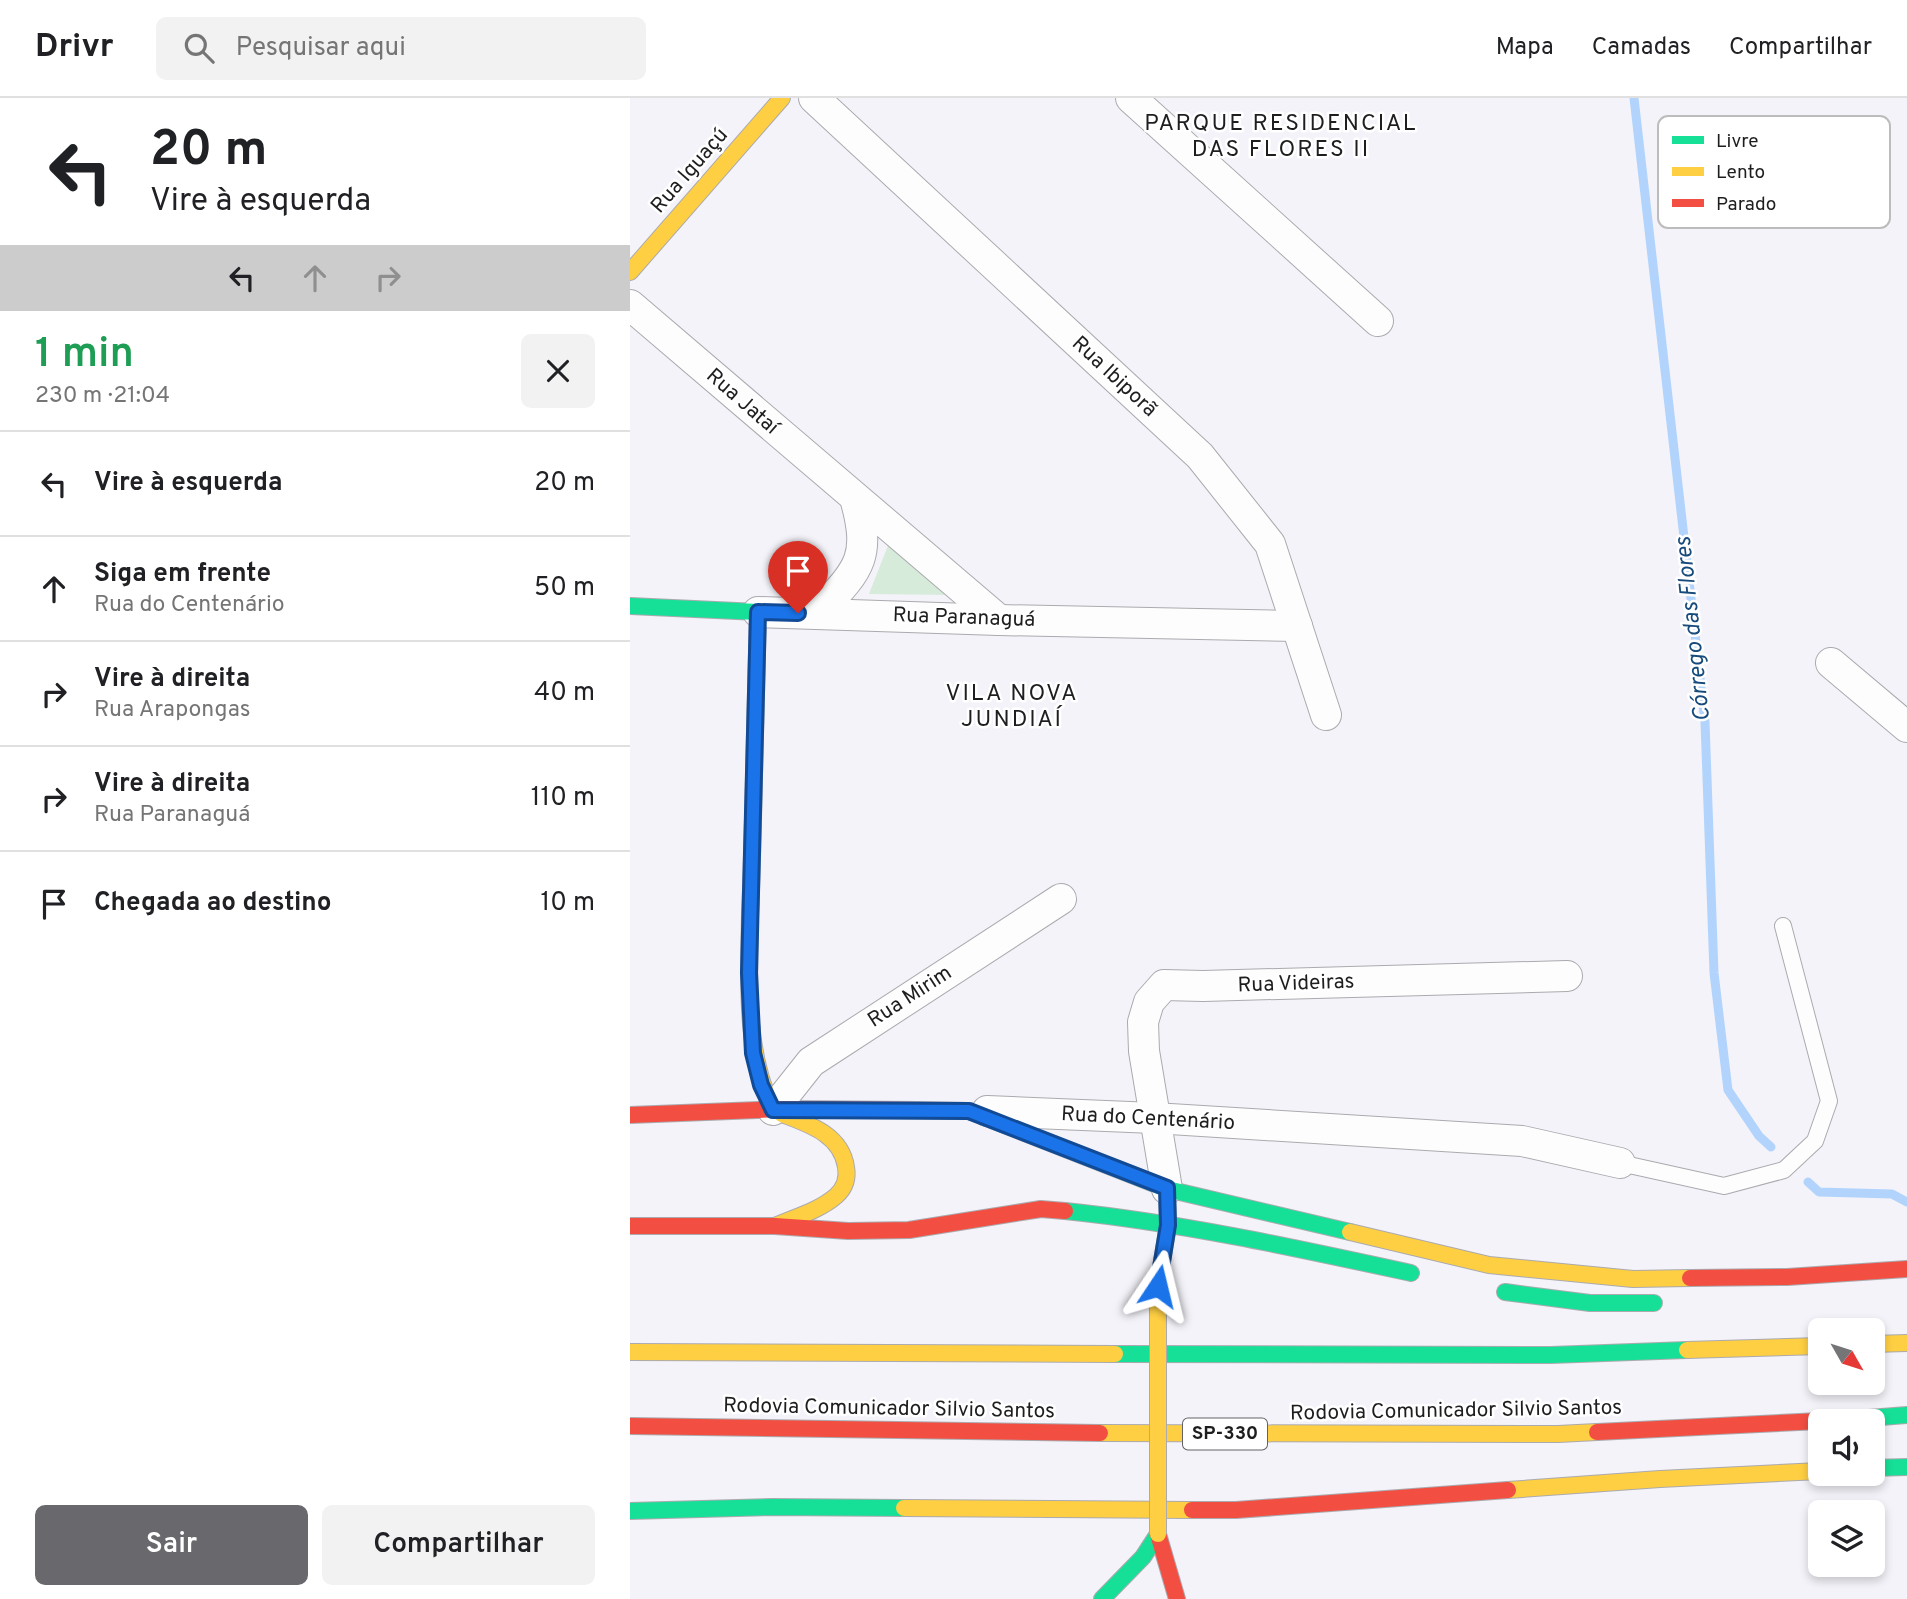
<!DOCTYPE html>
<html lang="pt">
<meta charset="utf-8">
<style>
:root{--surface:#fff;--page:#f2f2f2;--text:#202124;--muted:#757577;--line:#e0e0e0;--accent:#69696d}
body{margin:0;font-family:Overpass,sans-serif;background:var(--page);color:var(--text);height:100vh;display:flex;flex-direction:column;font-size:26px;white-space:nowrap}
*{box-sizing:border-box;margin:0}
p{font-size:23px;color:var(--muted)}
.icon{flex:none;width:38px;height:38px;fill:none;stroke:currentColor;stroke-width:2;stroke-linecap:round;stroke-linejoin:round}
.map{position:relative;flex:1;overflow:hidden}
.panel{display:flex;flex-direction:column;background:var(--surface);width:630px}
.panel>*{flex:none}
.guide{background:#fff;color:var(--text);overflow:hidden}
.needle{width:46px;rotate:129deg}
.controls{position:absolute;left:1178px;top:1220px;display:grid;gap:14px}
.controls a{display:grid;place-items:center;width:77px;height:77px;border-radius:10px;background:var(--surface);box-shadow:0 4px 10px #0003;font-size:35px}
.pin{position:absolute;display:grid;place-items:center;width:60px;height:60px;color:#fff;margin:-72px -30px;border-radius:50% 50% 50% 0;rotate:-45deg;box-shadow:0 0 7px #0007}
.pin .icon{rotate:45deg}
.me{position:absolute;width:77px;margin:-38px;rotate:10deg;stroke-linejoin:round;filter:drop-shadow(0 0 5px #0008)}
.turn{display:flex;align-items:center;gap:24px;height:147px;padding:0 35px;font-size:32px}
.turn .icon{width:91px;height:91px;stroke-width:2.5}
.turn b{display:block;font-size:49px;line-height:60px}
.lanes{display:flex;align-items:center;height:66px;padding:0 35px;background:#0003;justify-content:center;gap:35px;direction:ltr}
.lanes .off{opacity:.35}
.round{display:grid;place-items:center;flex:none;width:74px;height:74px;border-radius:10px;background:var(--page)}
.overview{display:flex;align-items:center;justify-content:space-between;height:119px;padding:0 35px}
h1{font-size:42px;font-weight:600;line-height:52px;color:#1e9e55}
.primary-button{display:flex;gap:14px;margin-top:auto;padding:14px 35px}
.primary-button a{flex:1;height:80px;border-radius:10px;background:var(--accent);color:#fff;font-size:28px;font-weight:600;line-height:80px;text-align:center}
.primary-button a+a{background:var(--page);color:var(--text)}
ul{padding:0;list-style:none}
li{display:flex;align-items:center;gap:21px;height:105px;padding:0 35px;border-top:2px solid var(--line)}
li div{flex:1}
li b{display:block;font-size:26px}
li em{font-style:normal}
header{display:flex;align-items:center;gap:42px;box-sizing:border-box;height:98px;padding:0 35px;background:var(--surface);border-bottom:2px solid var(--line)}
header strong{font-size:33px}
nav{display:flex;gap:38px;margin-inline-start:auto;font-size:24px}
.search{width:490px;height:63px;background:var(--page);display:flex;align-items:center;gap:18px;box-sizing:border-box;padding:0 24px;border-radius:10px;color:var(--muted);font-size:26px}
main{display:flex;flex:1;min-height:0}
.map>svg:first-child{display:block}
.green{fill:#d6ebda}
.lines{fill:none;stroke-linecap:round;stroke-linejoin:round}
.stream{stroke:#b2d4fc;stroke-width:9}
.lane-casing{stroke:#abaaae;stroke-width:18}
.street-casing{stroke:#abaaae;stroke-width:32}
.fast-casing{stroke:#abaaae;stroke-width:18}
.slow-casing{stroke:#abaaae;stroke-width:18}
.jam-casing{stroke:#abaaae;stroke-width:18}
.lane{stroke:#fdfdfe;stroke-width:16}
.street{stroke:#fdfdfe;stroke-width:30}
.fast{stroke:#16e098;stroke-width:16}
.slow{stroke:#ffcf43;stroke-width:16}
.jam{stroke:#f24e42;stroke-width:16}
.slow-bridge-casing{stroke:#abaaae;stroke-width:18;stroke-linecap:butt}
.slow-bridge{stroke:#ffcf43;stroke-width:16}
.route-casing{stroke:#114b97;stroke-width:18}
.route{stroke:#1a73e8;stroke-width:12}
.labels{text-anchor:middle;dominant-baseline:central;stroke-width:5;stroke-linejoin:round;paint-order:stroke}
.shield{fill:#fff;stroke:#626264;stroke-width:2}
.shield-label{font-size:19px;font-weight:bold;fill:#1e1e21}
.street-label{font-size:21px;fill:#1e1e21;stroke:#fff}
.neighbourhood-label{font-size:23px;letter-spacing:2px;fill:#1e1e21;stroke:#fff}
.water-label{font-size:23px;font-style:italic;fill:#174b7c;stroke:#fff}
.key{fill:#fff;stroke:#bcbcbc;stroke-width:2}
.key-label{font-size:19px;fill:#1e1e21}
</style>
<header>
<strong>Drivr</strong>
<div class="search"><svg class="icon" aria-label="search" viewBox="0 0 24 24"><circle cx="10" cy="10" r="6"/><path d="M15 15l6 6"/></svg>Pesquisar aqui</div>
<nav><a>Mapa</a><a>Camadas</a><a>Compartilhar</a></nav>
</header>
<main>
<section class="panel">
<div class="guide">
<div class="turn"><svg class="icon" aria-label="left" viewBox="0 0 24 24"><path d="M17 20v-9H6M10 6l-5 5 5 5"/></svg><div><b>20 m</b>Vire à esquerda</div></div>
<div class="lanes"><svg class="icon" aria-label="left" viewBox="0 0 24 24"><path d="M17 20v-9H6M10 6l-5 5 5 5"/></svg><svg class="icon off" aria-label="ahead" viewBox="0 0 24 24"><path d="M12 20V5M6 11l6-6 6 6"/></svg><svg class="icon off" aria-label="right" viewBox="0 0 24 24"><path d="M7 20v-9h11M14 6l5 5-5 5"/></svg></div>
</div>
<div class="overview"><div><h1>1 min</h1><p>230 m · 21:04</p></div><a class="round"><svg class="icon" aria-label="close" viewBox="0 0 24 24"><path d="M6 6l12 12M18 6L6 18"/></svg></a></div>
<ul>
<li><svg class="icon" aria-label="left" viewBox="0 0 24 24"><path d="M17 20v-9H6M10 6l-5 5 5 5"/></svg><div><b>Vire à esquerda</b></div><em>20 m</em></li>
<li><svg class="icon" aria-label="ahead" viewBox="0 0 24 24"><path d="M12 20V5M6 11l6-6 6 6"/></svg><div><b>Siga em frente</b><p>Rua do Centenário</p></div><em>50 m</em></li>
<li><svg class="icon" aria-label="right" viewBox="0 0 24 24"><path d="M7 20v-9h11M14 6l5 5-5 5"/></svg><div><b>Vire à direita</b><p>Rua Arapongas</p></div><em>40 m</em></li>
<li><svg class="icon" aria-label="right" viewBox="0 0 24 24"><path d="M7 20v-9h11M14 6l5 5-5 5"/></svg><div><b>Vire à direita</b><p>Rua Paranaguá</p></div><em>110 m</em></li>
<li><svg class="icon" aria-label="arrive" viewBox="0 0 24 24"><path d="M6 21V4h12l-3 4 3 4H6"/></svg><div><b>Chegada ao destino</b></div><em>10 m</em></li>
</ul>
<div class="primary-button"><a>Sair</a><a>Compartilhar</a></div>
</section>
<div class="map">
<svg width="1277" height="1501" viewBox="0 0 1277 1501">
<rect width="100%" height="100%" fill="#f4f3f9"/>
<path class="green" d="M259 445 321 497 239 496Z"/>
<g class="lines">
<g class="stream">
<path d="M1004 0 1075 624 1084 875 1098 992 1129 1038 1141 1049"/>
<path d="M1178 1084 1189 1094 1262 1096 1277 1104"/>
</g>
<defs>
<path id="lane" d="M990 1065 1094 1088 1154 1072 1185 1043 1199 1003 1153 828"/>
<g id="street">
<path d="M184 0 570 358 640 446 696 617"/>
<path d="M501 0 748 223"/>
<path d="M0 207 369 522"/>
<path d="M128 514 369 522 667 528"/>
<path d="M188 515C229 471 242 461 225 400"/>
<path d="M1201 565 1277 629"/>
<path d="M143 1012 181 964 431 801"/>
<path d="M357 1013 524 1020 892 1043 990 1065"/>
<path d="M537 1091 514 953 513 924 519 904 534 887 573 888 937 878"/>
</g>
<g id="fast">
<path d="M0 508 128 514 124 678"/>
<path d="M288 1012 339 1013 537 1091 720 1134"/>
<path d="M435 1113C552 1125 666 1150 781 1175"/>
<path d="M528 1188 538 1127 537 1096"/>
<path d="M875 1194 960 1205H1024"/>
<path d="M485 1256 921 1257 1057 1252"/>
<path d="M1201 1323 1277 1317"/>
<path d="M1242 1370 1277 1369"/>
<path d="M0 1413 142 1409 274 1410"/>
<path d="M472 1501 513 1459 528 1436"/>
</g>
<g id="slow">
<path d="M0 174 152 0"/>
<path d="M124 678C123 725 122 771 120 817 119 883 114 951 143 1012"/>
<path d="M147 1127C166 1119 190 1112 206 1098 215 1090 218 1080 216 1069 211 1036 178 1026 152 1016"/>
<path d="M720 1134 859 1167 1003 1181 1060 1180"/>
<path d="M1242 1246 1277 1245"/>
<path d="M1057 1252 1190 1248"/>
<path d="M0 1254 485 1256"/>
<path d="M470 1335 928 1336 967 1334"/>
<path d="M878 1392 1030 1381 1190 1373"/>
<path d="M274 1410 562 1412"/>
</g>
<g id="jam">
<path d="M0 1017 153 1011 288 1012"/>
<path d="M0 1128H145L218 1133 279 1132 411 1111 435 1113"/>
<path d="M1060 1180 1157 1179 1277 1171"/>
<path d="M0 1328 470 1335"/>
<path d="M967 1334 1190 1323"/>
<path d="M562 1412H606L878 1392"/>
<path d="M528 1436 547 1501"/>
</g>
</defs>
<use href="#lane" class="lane-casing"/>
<use href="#street" class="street-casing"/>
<use href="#fast" class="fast-casing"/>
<use href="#slow" class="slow-casing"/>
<use href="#jam" class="jam-casing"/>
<use href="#lane" class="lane"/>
<use href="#street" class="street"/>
<use href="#fast" class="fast"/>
<use href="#slow" class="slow"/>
<use href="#jam" class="jam"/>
<defs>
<path id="slow-bridge" d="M528 1188V1436"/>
</defs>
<use href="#slow-bridge" class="slow-bridge-casing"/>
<use href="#slow-bridge" class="slow-bridge"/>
</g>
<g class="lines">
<defs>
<path id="route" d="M168 515 128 514 119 875 123 955 131 987 143 1012 339 1013 537 1090 538 1127 528 1188"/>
</defs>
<use href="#route" class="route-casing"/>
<use href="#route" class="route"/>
</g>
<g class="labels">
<rect class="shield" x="553" y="1320.5" width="84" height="31" rx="5"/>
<g class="shield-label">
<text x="595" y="1336">SP-330</text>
</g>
<g class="street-label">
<text transform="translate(60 73) rotate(-49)">Rua Iguaçú</text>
<text transform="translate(484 279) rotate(43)">Rua Ibiporã</text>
<text transform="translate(112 304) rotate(41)">Rua Jataí</text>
<text transform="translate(334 520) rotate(2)">Rua Paranaguá</text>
<text transform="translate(666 886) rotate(-2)">Rua Videiras</text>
<text transform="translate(280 899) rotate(-33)">Rua Mirim</text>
<text transform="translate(518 1021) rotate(3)">Rua do Centenário</text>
<text transform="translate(259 1311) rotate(1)">Rodovia Comunicador Silvio Santos</text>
<text transform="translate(826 1313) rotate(-1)">Rodovia Comunicador Silvio Santos</text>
</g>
<g class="neighbourhood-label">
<text x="651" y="26">PARQUE RESIDENCIAL<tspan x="651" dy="26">DAS FLORES II</tspan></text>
<text x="382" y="596">VILA NOVA<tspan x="382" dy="26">JUNDIAÍ</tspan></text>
</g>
<g class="water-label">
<text transform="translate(1064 531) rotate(-96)">Córrego das Flores</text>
</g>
</g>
<rect x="1028" y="18" width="232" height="112" rx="10" class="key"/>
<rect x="1042" y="38" width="32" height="8" fill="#16e098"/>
<rect x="1042" y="69" width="32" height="9" fill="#ffcf43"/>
<rect x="1042" y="101" width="32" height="8" fill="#f24e42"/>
<g class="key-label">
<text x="1086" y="49">Livre</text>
<text x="1086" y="80">Lento</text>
<text x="1086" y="112">Parado</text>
</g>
</svg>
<div class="controls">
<a><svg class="needle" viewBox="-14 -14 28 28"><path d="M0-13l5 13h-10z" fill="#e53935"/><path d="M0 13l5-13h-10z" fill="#757577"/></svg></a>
<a><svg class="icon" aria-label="sound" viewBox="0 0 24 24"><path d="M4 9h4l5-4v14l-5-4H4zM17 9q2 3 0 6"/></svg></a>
<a><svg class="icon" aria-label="layers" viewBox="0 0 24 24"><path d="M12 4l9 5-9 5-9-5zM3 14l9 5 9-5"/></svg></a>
</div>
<div class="pin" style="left:168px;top:515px;background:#d93025"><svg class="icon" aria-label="arrive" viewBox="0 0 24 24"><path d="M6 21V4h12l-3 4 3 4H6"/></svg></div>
<svg class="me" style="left:528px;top:1188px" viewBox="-20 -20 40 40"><path d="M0-17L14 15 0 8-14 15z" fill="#1a73e8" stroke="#fff" stroke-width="4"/></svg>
</div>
</main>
